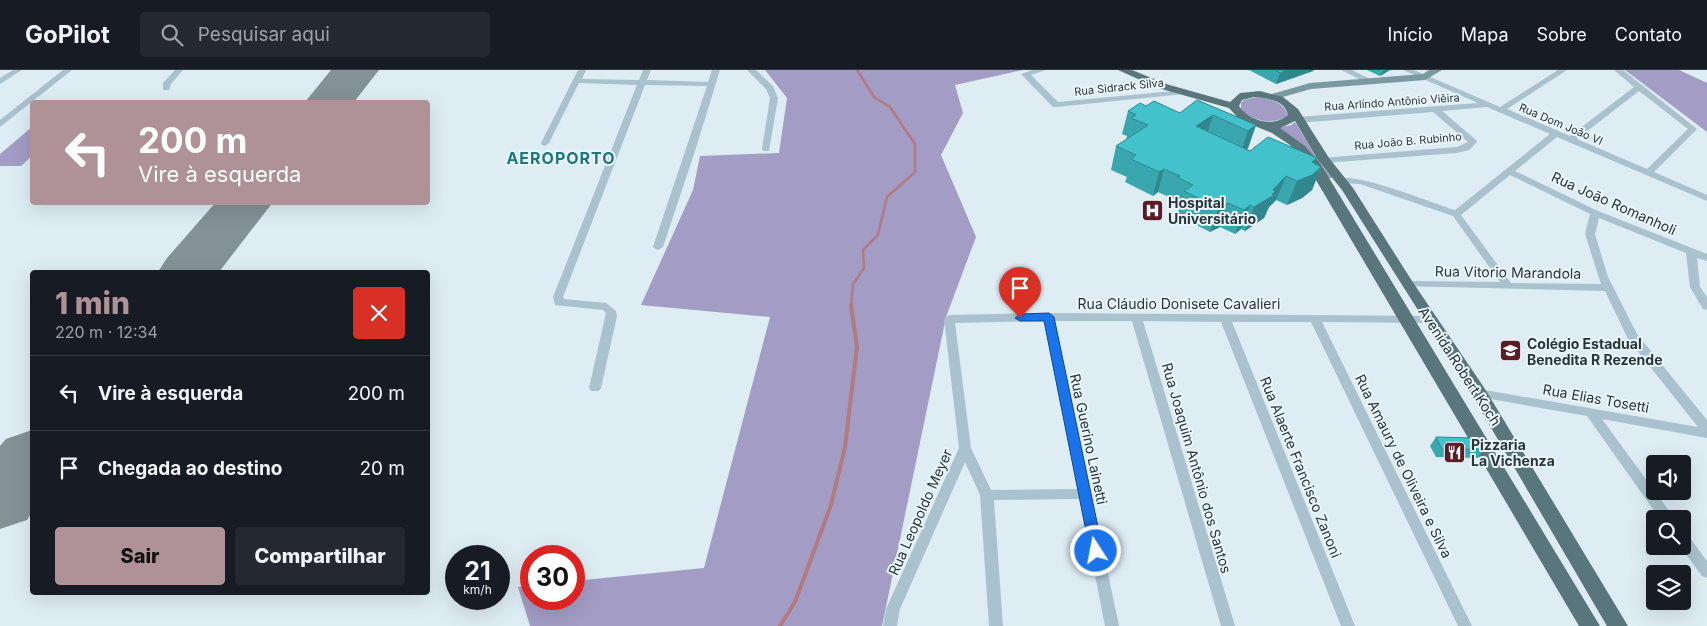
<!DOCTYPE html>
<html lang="pt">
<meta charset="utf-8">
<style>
:root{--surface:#171b24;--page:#242831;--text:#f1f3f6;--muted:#9ea1a6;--line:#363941;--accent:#ae9297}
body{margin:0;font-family:Inter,sans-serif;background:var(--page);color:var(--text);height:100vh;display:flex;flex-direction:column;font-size:19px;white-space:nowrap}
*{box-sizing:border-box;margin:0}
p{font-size:16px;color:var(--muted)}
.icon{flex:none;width:28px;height:28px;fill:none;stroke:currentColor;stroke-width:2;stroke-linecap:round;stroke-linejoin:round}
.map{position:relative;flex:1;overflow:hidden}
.side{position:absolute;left:30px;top:200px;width:400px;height:325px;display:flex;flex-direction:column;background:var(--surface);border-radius:5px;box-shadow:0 5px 20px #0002}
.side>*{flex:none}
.top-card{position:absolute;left:30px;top:30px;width:400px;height:105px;border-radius:5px;box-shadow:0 5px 20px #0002;background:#ae9297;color:#fff;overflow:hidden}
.tools{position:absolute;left:1646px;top:385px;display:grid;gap:10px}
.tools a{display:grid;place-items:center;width:45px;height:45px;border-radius:5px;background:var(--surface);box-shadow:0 5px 20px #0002;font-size:25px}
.speed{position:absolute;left:445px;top:475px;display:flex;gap:10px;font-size:25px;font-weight:700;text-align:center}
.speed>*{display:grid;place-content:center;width:65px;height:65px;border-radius:50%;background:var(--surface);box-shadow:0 5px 20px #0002;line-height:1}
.speed small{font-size:12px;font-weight:400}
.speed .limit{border:8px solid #d22;background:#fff;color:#111}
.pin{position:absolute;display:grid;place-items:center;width:42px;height:42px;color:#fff;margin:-51px -21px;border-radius:50% 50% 50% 0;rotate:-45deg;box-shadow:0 0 5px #0007}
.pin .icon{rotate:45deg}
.me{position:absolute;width:55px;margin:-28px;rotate:349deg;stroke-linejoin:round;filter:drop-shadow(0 0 4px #0008)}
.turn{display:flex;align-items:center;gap:18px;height:105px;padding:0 25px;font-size:22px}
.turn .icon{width:65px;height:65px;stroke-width:2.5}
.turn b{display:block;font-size:35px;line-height:42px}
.round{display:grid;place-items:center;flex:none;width:52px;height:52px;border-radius:5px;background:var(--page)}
.head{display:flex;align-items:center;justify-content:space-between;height:85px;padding:0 25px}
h1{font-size:30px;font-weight:800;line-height:38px;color:var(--accent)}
.primary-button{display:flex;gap:10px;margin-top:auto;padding:10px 25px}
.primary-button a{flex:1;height:58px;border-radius:5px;background:var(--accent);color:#111;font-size:20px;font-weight:800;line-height:58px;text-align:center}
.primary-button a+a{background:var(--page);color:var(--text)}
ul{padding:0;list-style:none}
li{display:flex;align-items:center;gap:15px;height:75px;padding:0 25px;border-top:1px solid var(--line)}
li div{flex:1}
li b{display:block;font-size:19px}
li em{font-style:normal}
header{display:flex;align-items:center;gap:30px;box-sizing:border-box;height:70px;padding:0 25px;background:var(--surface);border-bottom:1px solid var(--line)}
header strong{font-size:24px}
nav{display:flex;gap:28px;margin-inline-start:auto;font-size:18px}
.search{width:350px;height:45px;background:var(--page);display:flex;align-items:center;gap:12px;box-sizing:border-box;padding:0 18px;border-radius:5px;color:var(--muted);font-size:19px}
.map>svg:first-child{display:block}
.green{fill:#a39cc4}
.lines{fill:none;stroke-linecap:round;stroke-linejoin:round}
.stream-far1{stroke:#b27b82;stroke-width:2.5}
.stream{stroke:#b27b82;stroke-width:4}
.runway{fill:#849296;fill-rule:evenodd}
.street{fill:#a9c2cd;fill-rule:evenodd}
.secondary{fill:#7a99a1;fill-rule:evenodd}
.primary{fill:#59767c;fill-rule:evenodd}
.wall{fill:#3aa7af}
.shaded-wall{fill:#30888e}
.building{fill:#44c2cb;stroke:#30888e}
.route{fill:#1a73e8;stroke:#114b97}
.labels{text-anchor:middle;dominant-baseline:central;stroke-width:4;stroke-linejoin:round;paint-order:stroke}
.far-street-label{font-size:11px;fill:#293739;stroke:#eaf5fb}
.poi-label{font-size:14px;font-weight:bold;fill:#293739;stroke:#eaf5fb;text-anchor:start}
.street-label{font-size:14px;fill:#293739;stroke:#eaf5fb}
.far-district-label{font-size:16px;font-weight:bold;letter-spacing:1px;fill:#1d7980;stroke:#eaf5fb}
</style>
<header>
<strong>GoPilot</strong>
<div class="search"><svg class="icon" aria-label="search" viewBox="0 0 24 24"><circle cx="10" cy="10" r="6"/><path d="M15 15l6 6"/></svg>Pesquisar aqui</div>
<nav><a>Início</a><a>Mapa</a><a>Sobre</a><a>Contato</a></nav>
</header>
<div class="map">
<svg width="1707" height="556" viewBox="0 0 1707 556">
<rect width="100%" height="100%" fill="#deecf4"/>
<g class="green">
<path d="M765 0H1023L955 15 963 43 941 85 976 167 946 247 882 556H530L518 517 531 515V529H574V511L704 498 770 247 641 235 693 120 700 86 779 83 787 28Z"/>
<path d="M1625 0H1679L1707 13V62Z"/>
<path d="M1257 27C1271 29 1282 31 1288 45L1286 48C1269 54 1256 51 1241 41V33L1244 30Z"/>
<path d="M1295 52 1321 95 1333 108H1327C1314 86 1301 70 1277 58L1291 55Z"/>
<path d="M32 57V86L21 96H0V84Z"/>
</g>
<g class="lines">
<path class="stream-far1" d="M851 236 853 214 864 198 863 180 878 165 887 127 915 102V74L890 37 874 27 857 0"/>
<path class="stream" d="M780 556 795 532 831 435 845 377 857 277 851 235"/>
<g class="runway">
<path d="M331 0H379L354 32H305Z"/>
<path d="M216 132H273L219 202H158L167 188Z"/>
<path d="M32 360V442L27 450 0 459V376L6 369Z"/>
</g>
<g class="street">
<path d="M13 0H22L0 14V8Z"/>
<path d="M63 0H72L0 57V50Z"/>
<path d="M175 0H183L171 14 169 20H163V13Z"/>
<path d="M578 0H586L582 9 639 10 643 0H651L647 10 708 12 712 0H720L695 81 663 177 658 180 653 177 707 16 645 15 563 227 564 229 606 233 616 241 617 246 601 318 599 321H591L589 318 606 243 603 240 555 235 553 227 637 15 579 13 549 73 545 76 542 75 541 73Z"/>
<path d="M747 0H756L773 16 778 28 769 81H763L762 79 770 28 766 19Z"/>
<path d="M1032 0H1046L1031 5 1058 32 1184 20 1188 22 1184 24 1056 37H1053L1021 4Z"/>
<path d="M1341 0H1352L1372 10 1365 12Z"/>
<path d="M1403 0H1414L1500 37 1558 0H1567L1507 39 1570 66 1634 17 1614 0H1623L1697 59 1654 102 1707 125V131L1557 67 1515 101 1598 141 1707 184V191L1697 188 1700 217 1707 227V240L1703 239 1690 217 1686 183 1599 148 1595 164 1608 207 1637 264 1707 350V368L1602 349 1675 449H1660L1587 346 1479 327 1475 326 1473 323 1475 320 1479 319 1698 357 1628 269 1605 221 1403 216 1402 214 1403 212 1407 211 1500 212 1453 146 1360 114 1341 113 1336 110C1350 99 1435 134 1455 140L1550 64 1487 37 1442 41 1476 70 1477 72 1469 80 1457 83 1324 93 1321 92V88L1457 77 1468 72 1433 42 1298 53 1294 50 1298 47 1478 33ZM1639 21 1688 59 1647 99 1577 69ZM1510 105 1590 144 1585 164 1601 214 1511 213 1461 145Z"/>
<path d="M1049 243 1434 246 1435 249 1430 253 1322 252 1472 556H1458L1311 252H1232L1355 556H1341L1221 252 1143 251 1235 556H1221L1132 251H1055L1119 556H1105L1080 429 994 430 1003 556H989L980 425 965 392 900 539 897 556H883L886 539 959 378 944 249 949 245ZM1044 251 1078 419 991 420 971 378 955 253Z"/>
<path d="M1682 462 1687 464 1707 491V508L1702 506 1680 476H1682Z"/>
</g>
<path class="secondary" d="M1429 0H1442L1425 10 1311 19 1272 30 1267 27 1268 25 1310 13 1423 4Z"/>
<path class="primary" d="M1118 0H1132L1166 14 1230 32 1240 23 1260 21 1283 27 1298 39 1329 88 1353 118 1412 211 1485 319 1628 556H1607L1473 327 1342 120 1318 90 1295 51 1280 58 1305 76 1320 93 1600 556H1579L1303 88 1290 75 1272 63 1240 50 1229 38 1158 18ZM1254 27C1267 28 1285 30 1288 45 1274 58 1249 51 1239 36L1242 30Z"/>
</g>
<g class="wall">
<path d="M1249 0H1314L1313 1 1276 14Z"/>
<path d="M1367 0H1390L1380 6Z"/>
<path d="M1197 30 1256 55 1248 78 1247 79 1250 81 1315 94 1321 97 1312 120 1302 128 1287 135 1276 130 1269 137 1264 148 1245 161 1241 159 1235 164 1220 157 1210 162 1177 145 1180 136 1170 131 1171 128 1158 122 1153 126 1125 112 1127 107 1111 100 1116 76 1126 70 1127 66 1122 64 1128 41 1146 36 1180 43Z"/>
<path d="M1436 367 1484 379 1478 388 1436 387 1430 376Z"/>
</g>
<g class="shaded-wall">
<path d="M1287 0H1314L1313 1 1276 14 1280 3Z"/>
<path d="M1385 0H1390L1380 6 1382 2Z"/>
<path d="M1213 45 1206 68 1196 56Z"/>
<path d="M1256 55 1248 78 1240 84 1248 61Z"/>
<path d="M1317 88 1310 105 1321 97 1312 120 1302 128 1287 135 1297 111 1312 92Z"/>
<path d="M1164 99 1158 122 1153 126 1159 102Z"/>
<path d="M1286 106 1276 130 1269 137 1264 148 1245 161 1254 137Z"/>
<path d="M1228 133 1220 157 1210 162 1218 138Z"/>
<path d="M1250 135 1241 159 1235 164 1244 140Z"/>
</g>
<g class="building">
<path d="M1275 0H1287L1280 3Z"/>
<path d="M1197 30 1256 55 1248 61 1213 45 1196 56 1250 81 1268 67 1317 88 1312 92 1321 97 1312 105 1297 111 1286 106 1273 120 1276 121 1272 124 1274 125 1254 137 1250 135 1244 140 1228 133 1218 138 1184 121 1193 115 1177 107 1180 106 1164 99 1159 102 1131 89 1136 85 1116 76 1148 55 1131 48 1136 45 1128 41 1140 33 1146 36 1154 31 1180 43Z"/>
<path d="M1436 367 1477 368 1484 379H1442Z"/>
</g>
<path class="route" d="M1049 243 1054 247 1103 481 1101 485 1096 487 1092 485 1090 481 1044 251H1020L1015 248 1020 244Z"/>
<defs>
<symbol id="hospital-square" viewBox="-11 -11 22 22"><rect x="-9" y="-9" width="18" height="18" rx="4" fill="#5d1c23" stroke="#eaf5fb"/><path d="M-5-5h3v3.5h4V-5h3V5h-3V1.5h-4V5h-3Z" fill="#fff"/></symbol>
<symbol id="school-square" viewBox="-11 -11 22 22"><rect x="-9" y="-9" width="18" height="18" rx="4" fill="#5d1c23" stroke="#eaf5fb"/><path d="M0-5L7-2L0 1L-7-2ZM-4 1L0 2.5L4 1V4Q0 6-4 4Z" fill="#fff"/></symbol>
<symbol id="restaurant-square" viewBox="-11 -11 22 22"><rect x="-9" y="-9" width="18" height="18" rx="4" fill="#5d1c23" stroke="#eaf5fb"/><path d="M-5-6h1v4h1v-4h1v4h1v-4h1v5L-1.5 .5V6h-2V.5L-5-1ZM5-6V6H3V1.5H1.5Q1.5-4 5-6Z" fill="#fff"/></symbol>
</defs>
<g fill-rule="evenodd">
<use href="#hospital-square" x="1140" y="128" width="25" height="25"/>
<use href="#school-square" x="1498" y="268" width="25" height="25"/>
<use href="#restaurant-square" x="1442" y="370" width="25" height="25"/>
</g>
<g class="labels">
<g class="far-street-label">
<text transform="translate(1119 17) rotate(-6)">Rua Sidrack Silva</text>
<text transform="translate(1392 32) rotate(-4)">Rua Arlíndo Antônio Viêira</text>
<text transform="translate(1561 54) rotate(23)">Rua Dom João VI</text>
<text transform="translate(1408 71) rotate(-5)">Rua João B. Rubinho</text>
</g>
<g class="poi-label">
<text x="1168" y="132">Hospital<tspan x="1168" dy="16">Universitário</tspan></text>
<text x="1527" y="273">Colégio Estadual<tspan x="1527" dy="16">Benedita R Rezende</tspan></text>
<text x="1471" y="374">Pizzaria<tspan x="1471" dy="16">La Vichenza</tspan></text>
</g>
<g class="street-label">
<text transform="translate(1614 133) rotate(24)">Rua João Romanholi</text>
<text transform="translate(1508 202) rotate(1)">Rua Vitorio Marandola</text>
<text x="1179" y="233">Rua Cláudio Donisete Cavalieri</text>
<text transform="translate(1460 296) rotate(57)">Avenida Robert Koch</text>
<text transform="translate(1596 328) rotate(10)">Rua Elias Tosetti</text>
<text transform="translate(1089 369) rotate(78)">Rua Guerino Lainetti</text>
<text transform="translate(1404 396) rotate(64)">Rua Amaury de Oliveira e Silva</text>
<text transform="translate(1301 397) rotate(68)">Rua Alaerte Francisco Zanoni</text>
<text transform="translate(1197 398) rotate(74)">Rua Joaquim Antônio dos Santos</text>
<text transform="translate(920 442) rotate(-66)">Rua Leopoldo Meyer</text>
</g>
<g class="far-district-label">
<text x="561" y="88">AEROPORTO</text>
</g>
</g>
</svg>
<div class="tools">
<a><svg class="icon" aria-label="sound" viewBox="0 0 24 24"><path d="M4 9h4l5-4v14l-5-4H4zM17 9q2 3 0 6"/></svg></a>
<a><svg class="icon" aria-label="search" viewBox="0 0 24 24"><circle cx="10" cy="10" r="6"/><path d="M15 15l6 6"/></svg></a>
<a><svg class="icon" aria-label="layers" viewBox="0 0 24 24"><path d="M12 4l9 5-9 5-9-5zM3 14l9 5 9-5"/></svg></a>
</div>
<div class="speed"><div>21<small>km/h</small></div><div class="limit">30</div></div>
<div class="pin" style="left:1020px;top:248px;background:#d93025"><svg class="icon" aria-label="arrive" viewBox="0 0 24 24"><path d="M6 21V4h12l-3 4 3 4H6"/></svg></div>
<svg class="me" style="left:1096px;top:481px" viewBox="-20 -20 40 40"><circle r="17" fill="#1a73e8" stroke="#fff" stroke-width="3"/><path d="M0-11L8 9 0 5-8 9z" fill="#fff"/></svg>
<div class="top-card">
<div class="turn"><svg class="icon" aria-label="left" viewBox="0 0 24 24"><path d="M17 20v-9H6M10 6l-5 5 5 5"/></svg><div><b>200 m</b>Vire à esquerda</div></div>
</div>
<section class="side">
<div class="head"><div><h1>1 min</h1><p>220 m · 12:34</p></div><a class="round" style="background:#d93025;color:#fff"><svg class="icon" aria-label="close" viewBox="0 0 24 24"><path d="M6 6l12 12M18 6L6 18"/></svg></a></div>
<ul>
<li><svg class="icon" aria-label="left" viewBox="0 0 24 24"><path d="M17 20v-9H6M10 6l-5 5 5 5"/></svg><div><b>Vire à esquerda</b></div><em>200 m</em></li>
<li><svg class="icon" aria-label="arrive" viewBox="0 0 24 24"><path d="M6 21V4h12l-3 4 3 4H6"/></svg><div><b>Chegada ao destino</b></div><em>20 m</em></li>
</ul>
<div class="primary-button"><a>Sair</a><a>Compartilhar</a></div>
</section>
</div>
